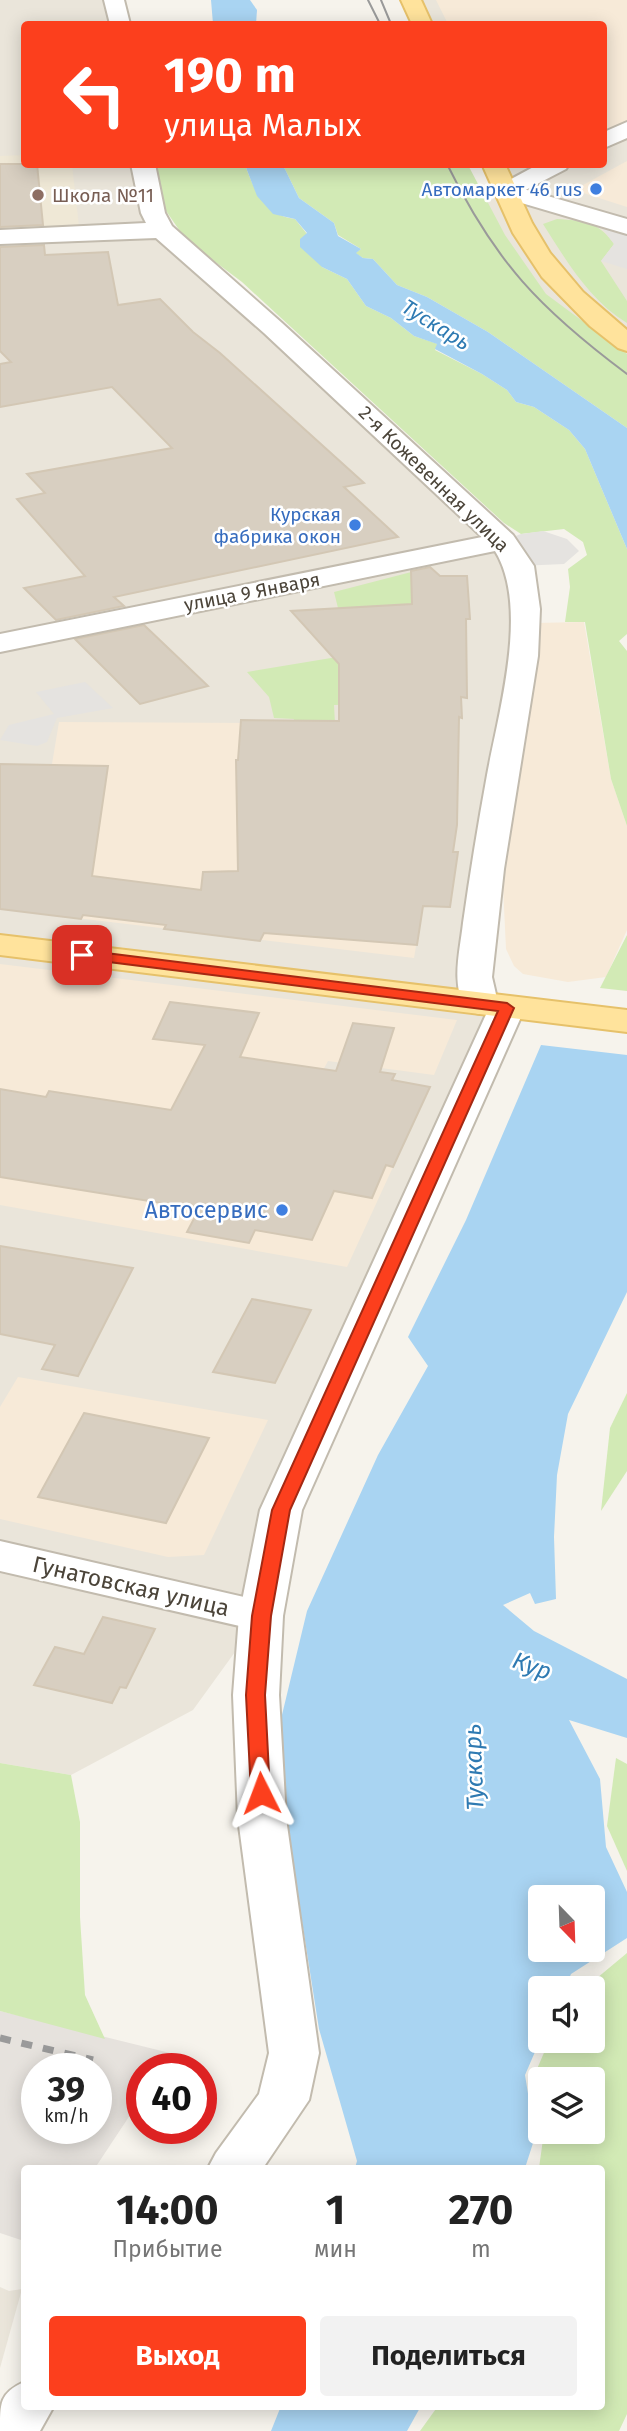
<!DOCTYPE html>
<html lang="ru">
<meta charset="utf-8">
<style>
:root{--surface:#fff;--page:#f2f2f2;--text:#222;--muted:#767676;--accent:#fc3f1d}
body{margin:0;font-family:"Fira Sans",sans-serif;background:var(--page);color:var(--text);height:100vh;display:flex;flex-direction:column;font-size:26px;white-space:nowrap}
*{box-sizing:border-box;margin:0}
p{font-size:23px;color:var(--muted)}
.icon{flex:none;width:38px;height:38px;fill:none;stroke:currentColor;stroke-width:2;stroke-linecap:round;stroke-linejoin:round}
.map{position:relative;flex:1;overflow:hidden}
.sheet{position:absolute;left:21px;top:2165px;width:584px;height:245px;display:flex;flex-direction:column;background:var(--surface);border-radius:7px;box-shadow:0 4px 18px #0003}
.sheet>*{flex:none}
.hud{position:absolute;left:21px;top:21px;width:586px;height:147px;border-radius:7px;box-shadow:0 4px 18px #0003;background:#fc3f1d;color:#fff;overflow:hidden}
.needle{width:46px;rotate:157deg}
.controls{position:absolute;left:528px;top:1885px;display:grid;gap:14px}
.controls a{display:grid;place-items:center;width:77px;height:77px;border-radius:7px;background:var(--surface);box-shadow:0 4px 18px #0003;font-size:35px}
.speed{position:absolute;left:21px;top:2053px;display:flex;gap:14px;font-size:35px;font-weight:700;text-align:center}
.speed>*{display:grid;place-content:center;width:91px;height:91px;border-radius:50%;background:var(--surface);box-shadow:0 4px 18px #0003;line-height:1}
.speed small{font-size:18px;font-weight:400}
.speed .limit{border:10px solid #d22;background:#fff;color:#111}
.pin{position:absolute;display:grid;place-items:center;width:60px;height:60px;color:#fff;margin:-30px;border-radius:14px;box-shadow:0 4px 10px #0006}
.me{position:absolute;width:77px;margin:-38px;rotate:357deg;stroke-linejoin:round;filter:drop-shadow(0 0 5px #0008)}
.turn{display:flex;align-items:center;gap:24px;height:147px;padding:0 28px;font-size:32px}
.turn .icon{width:91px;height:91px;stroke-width:2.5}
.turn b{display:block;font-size:49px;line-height:60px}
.eta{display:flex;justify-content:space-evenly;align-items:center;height:119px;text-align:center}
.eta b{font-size:42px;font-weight:700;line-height:49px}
.primary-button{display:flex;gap:14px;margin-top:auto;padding:14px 28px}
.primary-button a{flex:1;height:80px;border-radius:7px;background:var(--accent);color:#fff;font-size:28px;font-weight:700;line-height:80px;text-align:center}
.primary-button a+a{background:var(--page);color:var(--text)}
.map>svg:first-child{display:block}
.residential{fill:#eae5da}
.commercial{fill:#f7ead8}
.industrial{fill:#e6e2dd;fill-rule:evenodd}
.education{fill:#efe8d6}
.green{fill:#d2eab5}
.parking{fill:#e5e3e0}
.water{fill:#a9d4f2;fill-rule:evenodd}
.building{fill:#d8cfc1;stroke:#d3c7b4;stroke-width:2}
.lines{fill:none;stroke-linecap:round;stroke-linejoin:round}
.minor-casing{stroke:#c2bbae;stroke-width:4}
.tertiary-casing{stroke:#c2bbae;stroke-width:4}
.primary-casing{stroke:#e6c16a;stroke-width:4}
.minor{fill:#fff;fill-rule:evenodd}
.tertiary{fill:#fff;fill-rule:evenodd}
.primary{fill:#ffe39c;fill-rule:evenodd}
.tram{stroke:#9a9a9a;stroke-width:2}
.rail{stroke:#9a9a9a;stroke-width:7;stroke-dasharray:11 11;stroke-linecap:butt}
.route{fill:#fc3f1d;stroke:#a42913;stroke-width:2}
.shop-dot{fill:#3f7fe0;stroke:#fff;stroke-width:2.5}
.education-dot{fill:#8d6e63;stroke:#fff;stroke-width:2.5}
.labels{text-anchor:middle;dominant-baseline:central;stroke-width:5;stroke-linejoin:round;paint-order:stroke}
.far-shop-label{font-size:19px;fill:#366cbe;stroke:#fff;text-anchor:end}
.far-education-label{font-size:19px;fill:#785e54;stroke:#fff;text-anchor:start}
.far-street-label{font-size:19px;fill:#4b4439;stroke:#fff}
.far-water-label{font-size:21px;font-style:italic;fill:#2e7ab2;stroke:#fff}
.shop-label{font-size:23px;fill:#366cbe;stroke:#fff;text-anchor:end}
.street-label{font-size:23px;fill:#4b4439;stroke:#fff}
.water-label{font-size:24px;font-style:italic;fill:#2e7ab2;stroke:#fff}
</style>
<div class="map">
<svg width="627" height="2431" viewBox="0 0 627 2431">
<rect width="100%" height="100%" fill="#f6f3ec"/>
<g class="residential">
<path d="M0 0H114L120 24H24V164L143 165 153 213 503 541 525 609 474 977 507 1008 382 1288 261 1616 193 1710 71 1775 0 1763Z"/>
<path d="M411 0H627V408L441 230 506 191 493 165 604 164V24H422Z"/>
<path d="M0 2287 9 2291 22 2289 0 2368Z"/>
</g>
<g class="commercial">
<path d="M436 0H627V127L604 139V24H448Z"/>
<path d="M627 161V207L574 190Z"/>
<path d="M584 622 611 779 627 826V930L606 977 568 982 523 974 514 966 506 949 503 886 534 623Z"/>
<path d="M59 722 272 723 423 905 414 958 0 909V772L52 764Z"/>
<path d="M0 964 457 1020 434 1075 328 1061 303 1107 368 1162 393 1167 347 1267 0 1205Z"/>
<path d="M18 1377 268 1420 204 1555 168 1557 0 1519V1407Z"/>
</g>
<path class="industrial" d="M0 2011 170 2053 160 2068H142V2097L95 2168H24V2241L0 2233ZM37 2068H96V2128H37Z"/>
<path class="education" d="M24 155V164L72 165 79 226 0 228V156Z"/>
<g class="green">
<path d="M155 165H245C254 189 264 216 295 219L307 234 322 267 347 279 366 306 391 318 414 336 438 344 435 350 482 374 507 390 516 402 534 407 569 430 585 449 627 549V634L619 641 627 651V826L611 779 585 622H565L570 587 568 569 587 555 583 542 564 529 521 534 504 523 242 282 186 240 162 205Z"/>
<path d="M283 165H468L505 235 546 294 627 354V428L488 332 427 297 397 285 373 259 363 258 355 253 361 249 338 235 334 223 299 198Z"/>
<path d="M557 219C584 221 598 221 614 244L601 261 627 301V323C589 300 566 260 543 224Z"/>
<path d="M423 569 411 577 412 604 338 608 334 592Z"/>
<path d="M331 658 367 659 376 704 334 705 335 724 292 741 294 719 274 718 269 697 247 672Z"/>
<path d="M627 930V991L600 988 627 935Z"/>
<path d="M627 1393V1471L601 1511 610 1428Z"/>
<path d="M616 1758 627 1764V1871L607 1826Z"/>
<path d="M0 1763 71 1775 80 1822V1917L85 1995 105 2039 0 2011Z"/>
<path d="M627 1953V2414L619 2431H420L438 2406H602V2168H539L544 2132H593V2079H541V2113L534 2076 549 2041 593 2040V1988H585Z"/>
</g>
<g class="parking">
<path d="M614 223 627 227V269L601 261 614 244 603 229Z"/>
<path d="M543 531 567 539 579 551 564 564 519 566 503 541 521 534Z"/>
<path d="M85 682 113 708 57 718 47 742 37 746 0 740 9 725 54 714 36 692Z"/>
</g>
<g class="water">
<path d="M211 0H250L257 10 256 24H213Z"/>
<path d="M245 165H283L299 198 334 223 338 236 361 249 356 253 363 258 373 259 397 285 427 297 488 332 627 428V549L585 449 569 430 534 407 516 402 507 390 482 374 435 349 437 344 414 336 391 318 366 306 347 279 322 267 300 247V239L307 233 295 219 273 214 257 196Z"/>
<path d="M541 1045 627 1055V1292L568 1414 557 1475 554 1537 556 1599 535 1604 530 1593 503 1605 534 1631 627 1679V1738L569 1720 600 1779 606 1847 627 1892V1938L571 1974 565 1988H541V2038L525 2075 535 2137 525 2168H355L357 2161 319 2029 301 1915 283 1830 281 1719 307 1611 378 1455 428 1366 408 1337 466 1220ZM541 1897H593V1950H541Z"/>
<path d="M281 2406H421L407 2431H271Z"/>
</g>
<g class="building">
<path d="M0 164H37L43 225 0 227Z"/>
<path d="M44 245 45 255 108 252 118 305 160 299 193 332 220 353 364 483 344 487 398 537 114 597 124 606 56 620 24 588 85 576 17 499 45 493 27 474 172 448 112 387 0 407V364L11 362 0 351V247Z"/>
<path d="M430 567 440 576H467L470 619H466L467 698 461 697 462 718 459 717 457 825 453 852H458L450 907 423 906 417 945 264 933 260 941 164 929 166 925 83 915 81 919 0 909V764L108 766 92 876 201 890 203 872 238 871 236 760H238L241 720 339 721V664L291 611 412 604 411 571Z"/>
<path d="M144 625 208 686 140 704 75 639Z"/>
<path d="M170 1002 259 1013 240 1057 336 1071 353 1023 394 1028 380 1072 395 1074 392 1080 430 1087 393 1167 386 1165 372 1198 334 1191 312 1240 255 1230 249 1243 187 1232 199 1209 0 1177V1089L46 1097 49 1091 171 1110 205 1045 153 1039Z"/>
<path d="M0 1246 133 1268 78 1376 42 1369 55 1345 0 1334Z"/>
<path d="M252 1299 311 1310 275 1383 213 1372Z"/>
<path d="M84 1413 209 1438 166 1523 38 1497Z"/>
<path d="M103 1617 155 1629 126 1688 120 1687 112 1703 34 1685 55 1647 84 1654Z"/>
</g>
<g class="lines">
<defs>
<g id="minor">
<path d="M104 0H124L130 24H110Z"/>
<path d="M627 122V138L604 148V132Z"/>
<path d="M131 164H155L165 213 172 226 282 323 513 535 534 566 540 609 538 656 504 869 492 977 498 1003 493 1011 480 1014 467 1011C450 985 460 951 463 923 470 873 478 824 487 775 498 714 530 607 495 551L0 652V634L482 537 264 333 156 238 0 244V230L146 223 141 213Z"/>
<path d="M539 164H569L566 169 514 196H498L494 191 498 186Z"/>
<path d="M0 1541 261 1601 277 1605 283 1616 277 1627 261 1631 0 1571Z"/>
</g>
<g id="tertiary">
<path d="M506 184 627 219V234L498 196 494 191 498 186Z"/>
<path d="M507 997 520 1000 525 1008 302 1510 283 1616 279 1695 286 1818 319 2053 309 2100 263 2168H208L216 2153 259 2094 269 2053 238 1818 233 1695 239 1616 260 1510 489 1008 494 1000Z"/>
<path d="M24 2382V2406H54L40 2431H0C0 2402 0 2393 24 2382Z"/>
</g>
<g id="primary">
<path d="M401 0H421L432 24H412Z"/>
<path d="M482 164H505L532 223 550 253 583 292 627 330V351L618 348 590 326 542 277 513 233Z"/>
<path d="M0 935 627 1010V1032L0 955Z"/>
</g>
</defs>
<use href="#minor" class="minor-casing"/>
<use href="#tertiary" class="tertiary-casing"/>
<use href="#primary" class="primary-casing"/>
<use href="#minor" class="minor"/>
<use href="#tertiary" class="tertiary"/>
<use href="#primary" class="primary"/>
<g class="tram">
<path d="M368 0 380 24"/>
<path d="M381 0 391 24"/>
<path d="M447 164C495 262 540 309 627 374"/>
</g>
<path class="rail" d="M0 2038 93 2060"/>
</g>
<path class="route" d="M82 950 507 1003 514 1008 290 1510 271 1616 265 1695 270 1793 268 1798H254L251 1793 246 1695 252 1616 272 1510 498 1011 77 958 75 955Z"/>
<g class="shop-dot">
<circle cx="596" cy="189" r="7"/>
<circle cx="355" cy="525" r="7"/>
<circle cx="282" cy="1210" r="7"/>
</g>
<circle class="education-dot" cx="38" cy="195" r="7"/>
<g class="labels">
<g class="far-shop-label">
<text x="582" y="189">Автомаркет 46 rus</text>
<text x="341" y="514">Курская<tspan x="341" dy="22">фабрика окон</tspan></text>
</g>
<g class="far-education-label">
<text x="52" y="195">Школа №11</text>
</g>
<g class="far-street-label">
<text transform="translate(434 479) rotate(44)">2-я Кожевенная улица</text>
<text transform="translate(252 592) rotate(-11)">улица 9 Января</text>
</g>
<g class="far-water-label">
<text transform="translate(436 325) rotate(32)">Тускарь</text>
</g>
<g class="shop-label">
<text x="268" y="1210">Автосервис</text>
</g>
<g class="street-label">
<text transform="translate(131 1586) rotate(13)">Гунатовская улица</text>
</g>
<g class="water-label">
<text transform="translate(532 1666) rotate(20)">Кур</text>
<text transform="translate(474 1767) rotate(-92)">Тускарь</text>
</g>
</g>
</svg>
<div class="controls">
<a><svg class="needle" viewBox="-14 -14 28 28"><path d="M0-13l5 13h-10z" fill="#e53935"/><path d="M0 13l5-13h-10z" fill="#767676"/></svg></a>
<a><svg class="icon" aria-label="sound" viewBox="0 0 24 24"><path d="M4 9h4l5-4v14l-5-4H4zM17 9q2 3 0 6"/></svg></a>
<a><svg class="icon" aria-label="layers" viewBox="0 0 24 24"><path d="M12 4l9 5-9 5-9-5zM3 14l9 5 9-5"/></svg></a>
</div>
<div class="speed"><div>39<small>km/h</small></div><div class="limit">40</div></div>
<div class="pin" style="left:82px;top:955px;background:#d93025"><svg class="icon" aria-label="arrive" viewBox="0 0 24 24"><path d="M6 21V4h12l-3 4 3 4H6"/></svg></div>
<svg class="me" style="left:261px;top:1793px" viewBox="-20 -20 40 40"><path d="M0-17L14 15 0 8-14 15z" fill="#fc3f1d" stroke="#fff" stroke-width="4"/></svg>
<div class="hud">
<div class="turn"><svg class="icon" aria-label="left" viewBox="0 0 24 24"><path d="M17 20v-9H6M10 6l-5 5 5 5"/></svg><div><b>190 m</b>улица Малых</div></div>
</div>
<section class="sheet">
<div class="eta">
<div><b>14:00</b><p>Прибытие</p></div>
<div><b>1</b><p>мин</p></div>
<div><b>270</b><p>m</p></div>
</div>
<div class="primary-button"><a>Выход</a><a>Поделиться</a></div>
</section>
</div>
